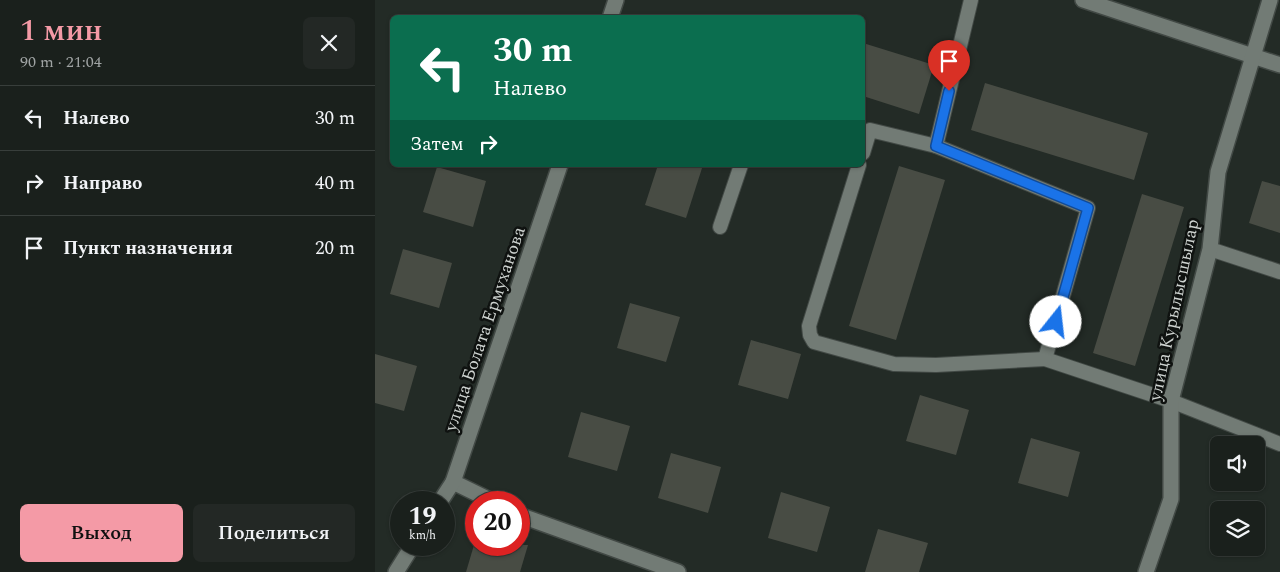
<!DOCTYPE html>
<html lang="ru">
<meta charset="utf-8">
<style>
:root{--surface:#1a201c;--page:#232825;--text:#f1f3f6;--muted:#9fa3a3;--line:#383e3b;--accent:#f49aa6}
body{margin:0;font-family:Spectral,serif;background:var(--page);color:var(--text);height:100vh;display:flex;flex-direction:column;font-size:19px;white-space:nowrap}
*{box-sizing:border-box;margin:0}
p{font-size:16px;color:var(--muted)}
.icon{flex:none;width:28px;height:28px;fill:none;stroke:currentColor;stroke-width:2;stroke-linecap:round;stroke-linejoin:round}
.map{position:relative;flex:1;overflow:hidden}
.panel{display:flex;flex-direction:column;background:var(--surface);width:375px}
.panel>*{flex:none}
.banner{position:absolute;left:15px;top:15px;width:475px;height:152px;border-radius:8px;box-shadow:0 1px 4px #0004,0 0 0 1px var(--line);background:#0b6e4f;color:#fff;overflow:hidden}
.fabs{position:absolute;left:835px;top:436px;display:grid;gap:10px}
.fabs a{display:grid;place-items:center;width:55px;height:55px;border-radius:8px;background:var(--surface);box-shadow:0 1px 4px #0004,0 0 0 1px var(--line);font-size:25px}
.speed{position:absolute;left:15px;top:491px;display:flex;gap:10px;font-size:25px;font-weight:700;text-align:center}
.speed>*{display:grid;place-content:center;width:65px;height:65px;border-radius:50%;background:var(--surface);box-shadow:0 1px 4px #0004,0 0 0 1px var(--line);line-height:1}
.speed small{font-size:12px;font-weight:400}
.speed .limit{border:8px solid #d22;background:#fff;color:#111}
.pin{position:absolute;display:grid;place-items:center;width:42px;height:42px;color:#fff;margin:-51px -21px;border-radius:50% 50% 50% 0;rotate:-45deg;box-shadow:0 0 5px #0007}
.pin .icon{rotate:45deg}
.me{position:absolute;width:55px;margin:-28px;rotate:16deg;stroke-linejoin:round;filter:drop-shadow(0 0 4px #0008)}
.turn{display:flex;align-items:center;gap:18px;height:105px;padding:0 20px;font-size:22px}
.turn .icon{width:65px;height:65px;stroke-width:2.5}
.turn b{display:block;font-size:35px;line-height:42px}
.then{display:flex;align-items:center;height:48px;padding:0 20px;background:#0003;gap:10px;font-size:19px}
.round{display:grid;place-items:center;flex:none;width:52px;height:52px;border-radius:8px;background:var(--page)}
.summary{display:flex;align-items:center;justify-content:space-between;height:85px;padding:0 20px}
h1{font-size:30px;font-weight:600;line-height:38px;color:var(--accent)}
.button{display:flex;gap:10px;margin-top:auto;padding:10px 20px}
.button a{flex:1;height:58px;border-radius:8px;background:var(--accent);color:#111;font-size:20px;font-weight:600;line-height:58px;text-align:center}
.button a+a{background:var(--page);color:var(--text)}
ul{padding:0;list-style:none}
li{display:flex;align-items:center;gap:15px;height:65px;padding:0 20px;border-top:1px solid var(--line)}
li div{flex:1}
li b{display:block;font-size:19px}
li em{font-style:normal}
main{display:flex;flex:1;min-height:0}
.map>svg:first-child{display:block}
.building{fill:#484c44}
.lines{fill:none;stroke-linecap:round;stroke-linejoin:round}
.lane-casing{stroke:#424945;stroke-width:16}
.street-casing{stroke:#424945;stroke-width:18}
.lane{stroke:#727b75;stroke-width:14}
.street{stroke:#727b75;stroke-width:15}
.route-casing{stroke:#114b97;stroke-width:12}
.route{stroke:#1a73e8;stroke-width:9}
.labels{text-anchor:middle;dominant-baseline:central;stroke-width:5;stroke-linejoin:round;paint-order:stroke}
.street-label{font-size:18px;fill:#ced3d0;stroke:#0f1210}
</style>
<main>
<section class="panel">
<div class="summary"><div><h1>1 мин</h1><p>90 m · 21:04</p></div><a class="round"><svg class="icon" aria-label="close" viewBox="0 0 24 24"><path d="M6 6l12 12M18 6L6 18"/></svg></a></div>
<ul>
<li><svg class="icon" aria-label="left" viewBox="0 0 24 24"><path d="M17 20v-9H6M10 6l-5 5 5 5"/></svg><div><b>Налево</b></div><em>30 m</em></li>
<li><svg class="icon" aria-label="right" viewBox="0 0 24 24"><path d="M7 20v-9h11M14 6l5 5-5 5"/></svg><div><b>Направо</b></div><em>40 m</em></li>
<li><svg class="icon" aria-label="arrive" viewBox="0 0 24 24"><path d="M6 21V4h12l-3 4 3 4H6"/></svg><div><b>Пункт назначения</b></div><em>20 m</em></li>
</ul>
<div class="button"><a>Выход</a><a>Поделиться</a></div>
</section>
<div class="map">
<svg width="905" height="572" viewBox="0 0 905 572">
<rect width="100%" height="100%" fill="#232b26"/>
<g class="building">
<path d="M488 43 559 65 544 114 488 96Z"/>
<path d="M610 83 773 133 759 180 596 130Z"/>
<path d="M283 165H328L311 218 270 205Z"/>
<path d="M524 166 570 180 521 340 474 326Z"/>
<path d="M62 167 111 181 98 227 48 212Z"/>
<path d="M887 181 905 186V233L874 223Z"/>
<path d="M767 194 809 207 760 366 718 353Z"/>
<path d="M28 249 77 263 64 308 15 294Z"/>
<path d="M255 303 305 317 291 362 242 348Z"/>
<path d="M376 340 426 354 413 399 363 385Z"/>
<path d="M0 354 42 366 29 411 0 403Z"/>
<path d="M545 395 594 410 581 455 531 441Z"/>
<path d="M206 412 255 426 242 471 193 457Z"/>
<path d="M656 438 705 452 693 497 643 483Z"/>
<path d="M296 453 346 467 333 513 283 498Z"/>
<path d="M406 492 455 507 442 552 393 538Z"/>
<path d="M503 529 553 543 544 572H490Z"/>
<path d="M99 545H153L145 572H91Z"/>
</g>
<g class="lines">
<defs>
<g id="lane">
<path d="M596 0 561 146 713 208 670 359 796 401 905 444"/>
<path d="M488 153 495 130 561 146"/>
<path d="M484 165 434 326 435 335 439 342 519 364 561 365 670 359"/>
<path d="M345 227 366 165"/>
<path d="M835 249 905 272"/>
</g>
<g id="street">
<path d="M708 0 905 65"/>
<path d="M235 18 241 0"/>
<path d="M78 482 119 502"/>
<path d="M65 502 78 482 185 165"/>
<path d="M144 515 303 572"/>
<path d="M21 572 38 545"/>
<path d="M771 572 796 499V401L835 249 843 172 895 0"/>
</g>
</defs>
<use href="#lane" class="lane-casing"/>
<use href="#street" class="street-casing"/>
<use href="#lane" class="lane"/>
<use href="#street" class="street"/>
</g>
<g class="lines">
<defs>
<path id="route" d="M574 91 561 146 713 208 681 322"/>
</defs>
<use href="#route" class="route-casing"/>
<use href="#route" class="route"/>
</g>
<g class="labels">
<g class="street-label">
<text transform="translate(799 310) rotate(-78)">улица Курылысшылар</text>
<text transform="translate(110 329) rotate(-71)">улица Болата Ермуханова</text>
</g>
</g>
</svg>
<div class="fabs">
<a><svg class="icon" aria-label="sound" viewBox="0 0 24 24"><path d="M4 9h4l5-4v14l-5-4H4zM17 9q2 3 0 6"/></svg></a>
<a><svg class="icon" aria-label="layers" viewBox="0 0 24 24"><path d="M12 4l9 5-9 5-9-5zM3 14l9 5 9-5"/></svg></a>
</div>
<div class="speed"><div>19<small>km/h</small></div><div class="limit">20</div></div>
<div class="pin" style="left:574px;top:91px;background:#d93025"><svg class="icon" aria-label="arrive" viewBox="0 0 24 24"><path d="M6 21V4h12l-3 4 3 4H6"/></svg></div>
<svg class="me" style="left:681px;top:322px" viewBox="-20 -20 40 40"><circle r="19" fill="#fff"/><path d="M0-13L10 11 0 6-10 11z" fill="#1a73e8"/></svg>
<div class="banner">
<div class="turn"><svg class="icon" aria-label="left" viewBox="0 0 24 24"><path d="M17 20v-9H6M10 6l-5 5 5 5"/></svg><div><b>30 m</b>Налево</div></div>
<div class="then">Затем<svg class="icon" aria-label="right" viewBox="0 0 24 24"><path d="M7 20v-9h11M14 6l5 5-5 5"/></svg></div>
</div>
</div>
</main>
